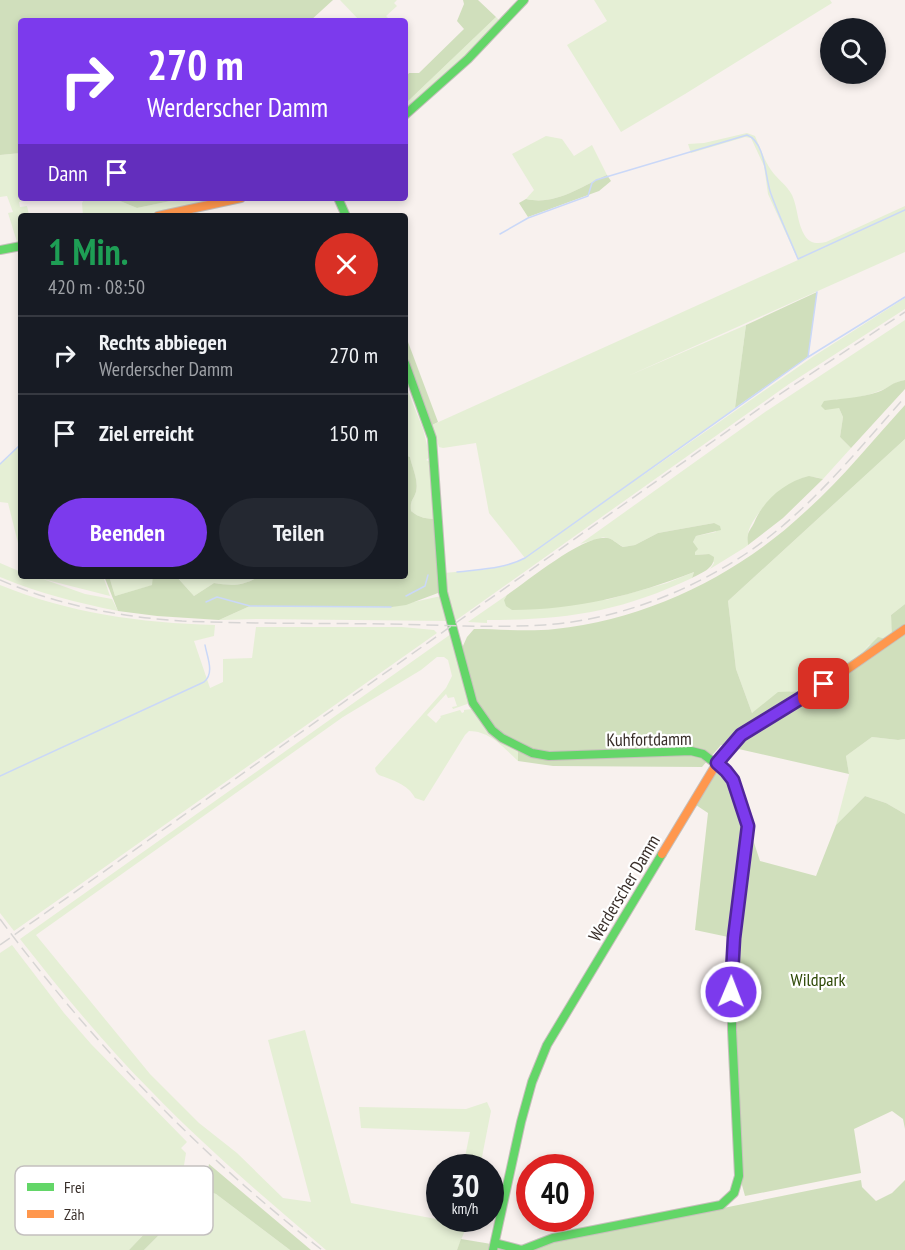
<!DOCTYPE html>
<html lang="de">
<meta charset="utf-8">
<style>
:root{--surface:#171b24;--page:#242831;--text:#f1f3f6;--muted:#9ea1a6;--line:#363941;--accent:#7c3aed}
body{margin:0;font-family:"PT Sans Narrow",sans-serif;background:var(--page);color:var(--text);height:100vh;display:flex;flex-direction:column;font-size:22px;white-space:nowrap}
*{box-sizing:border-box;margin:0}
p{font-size:20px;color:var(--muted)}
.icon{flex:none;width:33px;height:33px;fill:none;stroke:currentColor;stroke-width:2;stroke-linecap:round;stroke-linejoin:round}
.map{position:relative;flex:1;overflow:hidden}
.side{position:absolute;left:18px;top:213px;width:390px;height:366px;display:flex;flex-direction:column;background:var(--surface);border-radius:6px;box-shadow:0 3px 9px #0003}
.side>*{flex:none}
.guide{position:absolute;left:18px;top:18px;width:390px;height:183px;border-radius:6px;box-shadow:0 3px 9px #0003;background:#7c3aed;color:#fff;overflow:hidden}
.fabs{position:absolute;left:820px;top:18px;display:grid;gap:12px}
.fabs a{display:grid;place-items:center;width:66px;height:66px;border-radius:50%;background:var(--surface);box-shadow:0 3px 9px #0003;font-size:30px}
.speed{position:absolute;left:426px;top:1154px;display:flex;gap:12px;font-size:30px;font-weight:700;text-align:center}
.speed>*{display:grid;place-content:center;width:78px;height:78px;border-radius:50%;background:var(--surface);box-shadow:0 3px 9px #0003;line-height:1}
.speed small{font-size:15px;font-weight:400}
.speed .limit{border:9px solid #d22;background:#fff;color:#111}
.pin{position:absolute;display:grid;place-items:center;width:51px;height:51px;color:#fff;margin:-26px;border-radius:12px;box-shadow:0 3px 9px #0006}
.me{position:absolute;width:66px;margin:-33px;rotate:1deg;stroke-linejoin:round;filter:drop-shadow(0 0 4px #0008)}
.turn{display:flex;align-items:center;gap:21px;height:126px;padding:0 30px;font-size:27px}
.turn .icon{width:78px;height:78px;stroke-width:2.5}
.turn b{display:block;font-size:42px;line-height:51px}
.then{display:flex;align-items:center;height:57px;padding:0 30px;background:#0003;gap:12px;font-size:22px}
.round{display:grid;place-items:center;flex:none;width:63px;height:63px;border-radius:32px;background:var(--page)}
.headline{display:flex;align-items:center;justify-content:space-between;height:102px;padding:0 30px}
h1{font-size:36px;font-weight:700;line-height:45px;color:#1e9e55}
.button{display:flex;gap:12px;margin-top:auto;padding:12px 30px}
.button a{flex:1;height:69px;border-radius:36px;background:var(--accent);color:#fff;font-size:24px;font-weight:700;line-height:69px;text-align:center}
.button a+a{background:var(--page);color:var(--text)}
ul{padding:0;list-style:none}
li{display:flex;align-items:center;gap:18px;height:78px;padding:0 30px;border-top:2px solid var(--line)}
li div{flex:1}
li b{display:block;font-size:22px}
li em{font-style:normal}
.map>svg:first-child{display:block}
.green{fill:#e5efd5}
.forest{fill:#d0dfbc}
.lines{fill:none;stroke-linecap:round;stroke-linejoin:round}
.stream{stroke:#cad8f8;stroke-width:1.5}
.fast-casing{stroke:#c6bfbb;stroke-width:10}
.slow-casing{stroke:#c6bfbb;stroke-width:10}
.fast{stroke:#63d668;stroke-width:8}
.slow{stroke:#ff974d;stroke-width:8}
.rail{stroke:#d7d5d4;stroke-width:1.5;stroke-dasharray:12 6;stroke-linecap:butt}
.route-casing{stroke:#51269a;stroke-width:15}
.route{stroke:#7c3aed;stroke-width:10}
.labels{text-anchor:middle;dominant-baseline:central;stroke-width:4.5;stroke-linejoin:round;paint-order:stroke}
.street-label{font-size:18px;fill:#382e29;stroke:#fff}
.park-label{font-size:18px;fill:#2f4a08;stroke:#fff}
.key{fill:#fff;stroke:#c3c0bf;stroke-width:1.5}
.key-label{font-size:16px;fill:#382e29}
</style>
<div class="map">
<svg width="905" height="1250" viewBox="0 0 905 1250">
<rect width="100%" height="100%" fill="#f8f1ee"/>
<g class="green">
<path d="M340 0H397L394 3 397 6 386 16 391 21H360Z"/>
<path d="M594 0H830L832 3 685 94 621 132 567 45 607 21Z"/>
<path d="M496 17 500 21 456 65 405 111V104Z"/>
<path d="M747 133 755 136C760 147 764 160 771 170 777 179 787 185 792 195 798 208 797 224 805 236 810 244 818 244 826 242L905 206V252L628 376 746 325 735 408 636 480 814 356 905 298V309L789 384 455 621 446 592 444 573C471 570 501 571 525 558L489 513 476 443 443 448 439 447 432 425 798 260 768 194 764 166 751 138 745 137 691 153 688 144 704 143Z"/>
<path d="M546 136 562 139 574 156 592 145 607 175C582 186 555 206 526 199L534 190 512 154Z"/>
<path d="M21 153V198L28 199 19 202 20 207 27 206 29 215 19 217 21 233H18L20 242H17L8 213 13 212 7 196 0 197V155Z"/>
<path d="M85 198H108L111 201H120L137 208 185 198H224L141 216H83L82 203Z"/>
<path d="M905 320V380C893 382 890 388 879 391 866 396 850 400 836 399L833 408H839L843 417 840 437 851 448 823 479C818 478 813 476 808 477 789 478 749 516 748 535 747 538 749 541 748 545L744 548 710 569 714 563 709 554 695 555 693 542 696 536 716 532 714 523 658 533 635 545 623 547 611 539 604 537 580 544 765 412Z"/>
<path d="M405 384 423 429 430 457 426 460 433 463 438 519C427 519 419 518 411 511 410 500 413 501 416 492 419 482 412 467 410 457L405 455Z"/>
<path d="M905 439V604L891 615 893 634 869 645 861 654 803 691H791L752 713 736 669 728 601Z"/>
<path d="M21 444V555L8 503 0 502V464Z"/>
<path d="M0 563 21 572V576H103L110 596 43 579 85 594 112 599 118 611C78 603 38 593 0 577Z"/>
<path d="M694 572 692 578C620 612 565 620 487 620V623L468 622 507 595 504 600H606L667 583Z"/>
<path d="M109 576H153V585L115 596Z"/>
<path d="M176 576H259C244 586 231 586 214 583L194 596Z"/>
<path d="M0 585C69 613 140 623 215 625L214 636 194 641 210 688 223 682V659L252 658 256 627H402L434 630 437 633 14 931 0 913Z"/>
<path d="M441 596 448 621 257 619 219 620 250 606 391 607Z"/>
<path d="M451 634 470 703 453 709 452 707 457 706 454 697 448 698 446 694 427 715 436 723 441 717 440 716 460 710 462 713 464 712V710L472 709 499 740 518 750V761C504 748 490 731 469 731L465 735 424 801 415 798C408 784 392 780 379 775L376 772 375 768 446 688 452 676 448 660 444 657H437L421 670 343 717 36 935 150 1074 199 1123 237 1153 283 1198 311 1202 268 1040 305 1030 351 1203 452 1222 453 1218H470L457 1250H326C266 1199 206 1148 151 1091 104 1044 61 991 20 939Z"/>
<path d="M872 737 898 740 905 739V814L886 803 865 796 836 825 849 775 846 756Z"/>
<path d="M12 945 64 1013 91 1044 187 1142 181 1148 186 1153 181 1184 190 1186 129 1250H0V953Z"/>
<path d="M487 1102 491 1111 480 1167H463L470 1132 361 1128 359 1107 466 1109Z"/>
<path d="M204 1190 216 1194 290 1250H144Z"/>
</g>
<g class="forest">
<path d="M0 0H333L310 21H21V153L0 155Z"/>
<path d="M463 0H478L496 17 405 104V87L408 84 406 77 409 73H419L464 29 457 21 464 4Z"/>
<path d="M607 175 611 181 599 191 528 217 519 203 526 199C555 206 582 186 607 175Z"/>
<path d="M108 198H185L137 208 120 201H110Z"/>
<path d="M817 292 808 357 735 408 746 325Z"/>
<path d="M405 334 438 422 432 425 405 359Z"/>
<path d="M905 380V389L851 448 840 437 843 417 839 408 825 410 821 406 824 401C843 398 860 398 878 392 889 388 892 382 905 380Z"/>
<path d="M905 405V439L728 601 736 669 752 713 778 692 803 691 861 654 878 637 886 639 892 634 891 615 905 604V739L898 740 872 737 846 756 849 774 721 745 702 767 553 766 518 761V744L496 730 477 707 462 648 467 637 474 629C500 629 528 632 555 629 649 619 738 575 806 511 842 479 873 440 905 405Z"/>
<path d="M405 455 410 457C412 467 419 481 416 492 413 501 410 500 411 511 419 518 427 519 438 519L441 591 438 593 406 605 392 607 250 606 219 620 157 616 118 611 104 576H109L115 596 152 585 153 576H176L194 596 214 583C232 586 244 586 259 576H405Z"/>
<path d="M809 476 823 479 783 518 748 545C748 541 747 538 748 535 748 532 752 527 754 523 763 501 784 482 809 476Z"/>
<path d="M714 523 720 526 721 530 696 536 693 542 698 549 695 552V555L709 554 714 557C714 569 701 573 692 578L694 572C635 595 576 610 512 610L506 606 504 600 507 595C528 581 583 535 607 538 612 538 617 544 623 547L635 545 658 533Z"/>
<path d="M717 763 737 791 760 861 816 876 836 825 865 796 886 803 905 814V1129L903 1119 892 1111 854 1129 861 1173 745 1196 742 1185 738 1148 733 938 695 930 708 813 693 803Z"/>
<path d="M209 1164 311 1250H290L216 1194 204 1190 144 1250H129L190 1186 204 1190Z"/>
<path d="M861 1180 862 1187 876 1201 892 1193 905 1180V1250H457L461 1239C484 1242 507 1249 531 1247Z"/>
</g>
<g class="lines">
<g class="stream">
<path d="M500 234 528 218 588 196 592 183 596 180 747 135C766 142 765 179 771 194 779 216 789 237 798 259L905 210"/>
<path d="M808 357 817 292"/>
<path d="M0 464 21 444"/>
<path d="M457 572C481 569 504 569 525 558L808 357 905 297"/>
<path d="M406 596 425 586 428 575"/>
<path d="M206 602 217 597 250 606 391 607"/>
<path d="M0 776 204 682C215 673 207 657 205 645"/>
</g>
<defs>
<g id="fast">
<path d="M405 115 468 59 524 0"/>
<path d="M338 198 346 216"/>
<path d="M0 250 21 246"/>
<path d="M405 363 432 438 443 592 473 703 492 730 502 738 532 753 549 756 691 751 703 754 729 774"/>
<path d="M495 1243 522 1250 553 1238 721 1205 734 1193 739 1176 732 1030V964"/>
<path d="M493 1250 521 1122 532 1082 547 1045 662 854"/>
</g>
<g id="slow">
<path d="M158 216 241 198"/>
<path d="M729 774 748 826 732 964"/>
<path d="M662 854 717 763 734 741 749 729 842 673 905 629"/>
</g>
</defs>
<use href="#fast" class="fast-casing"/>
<use href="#slow" class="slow-casing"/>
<use href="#fast" class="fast"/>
<use href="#slow" class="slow"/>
<g class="rail">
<path d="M0 580C58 605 119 617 182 621 251 624 321 623 390 624 441 625 493 628 544 625 616 620 687 593 747 553 809 511 856 452 905 397"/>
<path d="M0 919C92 1043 201 1156 322 1250"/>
<path d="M0 945 777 396 905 312"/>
</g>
</g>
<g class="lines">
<defs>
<path id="route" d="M731 992 734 938 748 826 733 780 726 771 717 763 741 735 824 684"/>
</defs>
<use href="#route" class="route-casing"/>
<use href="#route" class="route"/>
</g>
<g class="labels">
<g class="street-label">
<text transform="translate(649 739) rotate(-1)">Kuhfortdamm</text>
<text transform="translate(624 888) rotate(-59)">Werderscher Damm</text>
</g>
<g class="park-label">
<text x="818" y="979">Wildpark</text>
</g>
</g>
<rect x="15" y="1166" width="198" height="69" rx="9" class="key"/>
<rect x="27" y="1183" width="27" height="8" fill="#63d668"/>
<rect x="27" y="1210" width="27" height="8" fill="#ff974d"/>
<g class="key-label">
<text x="64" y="1193">Frei</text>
<text x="64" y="1220">Zäh</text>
</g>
</svg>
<div class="fabs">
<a><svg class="icon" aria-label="search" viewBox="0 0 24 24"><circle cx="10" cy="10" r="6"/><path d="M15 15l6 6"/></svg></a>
</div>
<div class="speed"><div>30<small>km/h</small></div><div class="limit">40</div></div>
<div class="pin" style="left:824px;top:684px;background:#d93025"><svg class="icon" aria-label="arrive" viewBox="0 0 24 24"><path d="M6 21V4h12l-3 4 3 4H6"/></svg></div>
<svg class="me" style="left:731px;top:992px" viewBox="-20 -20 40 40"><circle r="17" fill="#7c3aed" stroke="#fff" stroke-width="3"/><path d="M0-11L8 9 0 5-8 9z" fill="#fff"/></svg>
<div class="guide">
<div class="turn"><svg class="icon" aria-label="right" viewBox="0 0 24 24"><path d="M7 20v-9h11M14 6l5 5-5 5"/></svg><div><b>270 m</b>Werderscher Damm</div></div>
<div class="then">Dann<svg class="icon" aria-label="arrive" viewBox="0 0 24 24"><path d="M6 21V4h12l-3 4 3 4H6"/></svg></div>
</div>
<section class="side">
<div class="headline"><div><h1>1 Min.</h1><p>420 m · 08:50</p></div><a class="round" style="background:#d93025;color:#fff"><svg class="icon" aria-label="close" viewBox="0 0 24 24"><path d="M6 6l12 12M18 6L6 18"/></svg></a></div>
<ul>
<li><svg class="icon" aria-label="right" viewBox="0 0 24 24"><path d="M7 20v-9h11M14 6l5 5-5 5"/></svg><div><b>Rechts abbiegen</b><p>Werderscher Damm</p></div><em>270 m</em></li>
<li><svg class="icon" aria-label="arrive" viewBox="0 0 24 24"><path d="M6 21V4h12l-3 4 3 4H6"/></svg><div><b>Ziel erreicht</b></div><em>150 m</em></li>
</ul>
<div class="button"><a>Beenden</a><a>Teilen</a></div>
</section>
</div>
